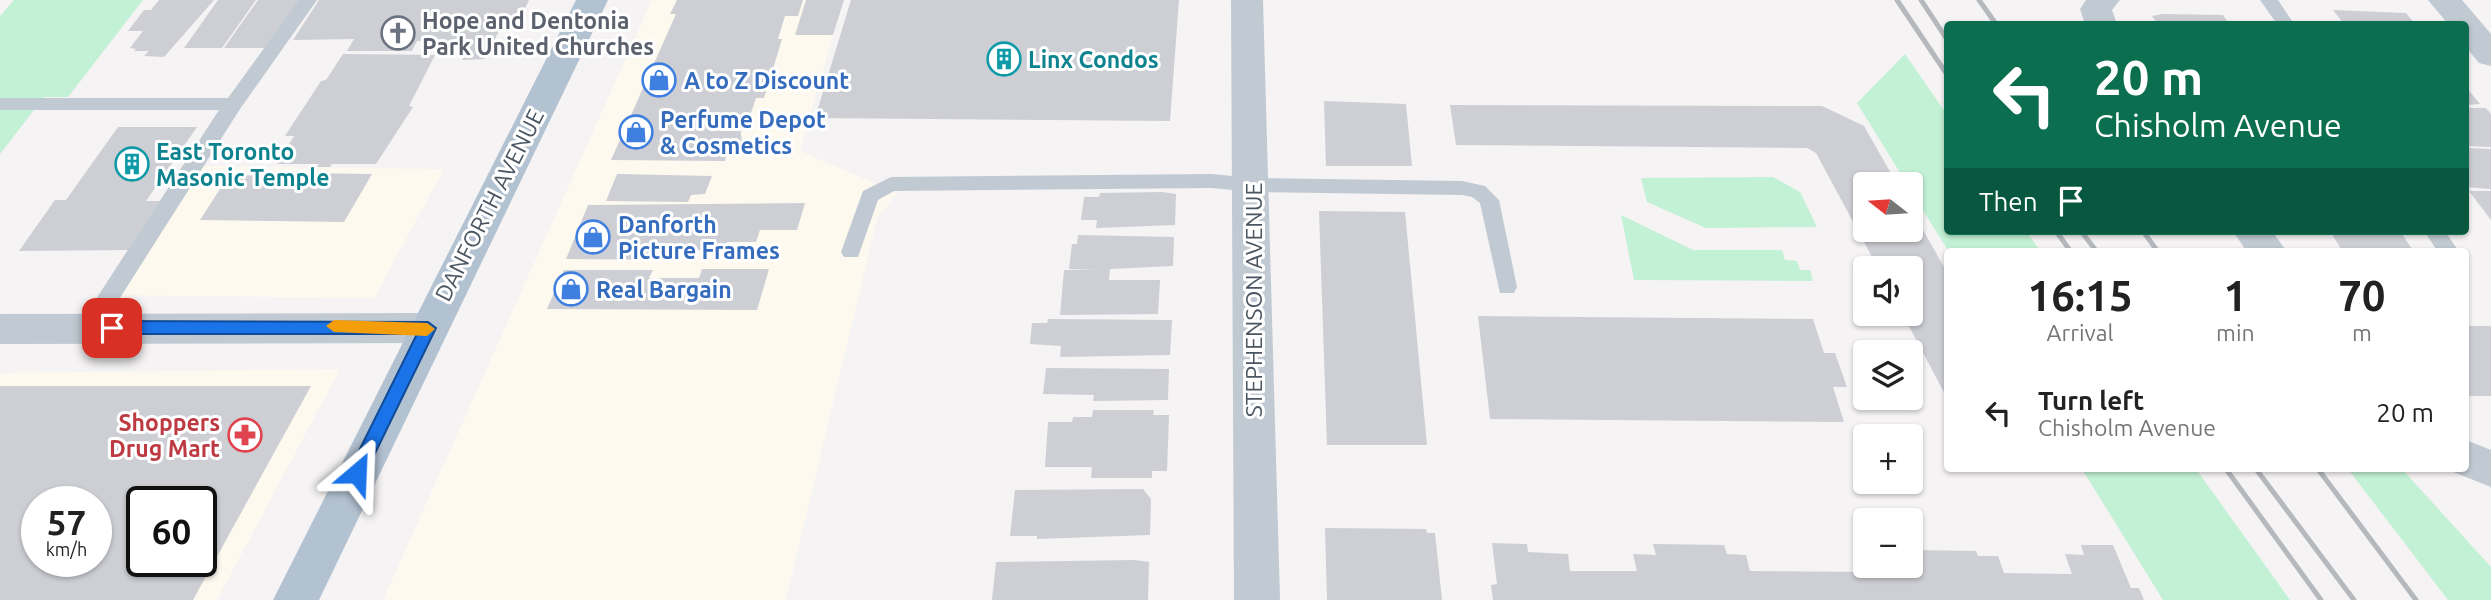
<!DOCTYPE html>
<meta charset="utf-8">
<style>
:root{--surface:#fff;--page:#f2f2f2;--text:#222;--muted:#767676}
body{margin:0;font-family:Ubuntu,sans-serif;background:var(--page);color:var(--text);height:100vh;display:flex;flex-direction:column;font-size:26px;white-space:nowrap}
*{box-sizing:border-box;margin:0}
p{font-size:23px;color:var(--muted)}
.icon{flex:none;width:38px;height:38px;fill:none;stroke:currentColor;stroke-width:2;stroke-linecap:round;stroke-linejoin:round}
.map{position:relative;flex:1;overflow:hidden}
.details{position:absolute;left:1944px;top:248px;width:525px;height:224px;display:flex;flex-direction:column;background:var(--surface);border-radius:7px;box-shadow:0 2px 5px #0004}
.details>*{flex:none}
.hud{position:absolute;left:1944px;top:21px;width:525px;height:214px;border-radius:7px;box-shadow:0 2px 5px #0004;background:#0b6e4f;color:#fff;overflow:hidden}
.needle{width:46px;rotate:287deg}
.buttons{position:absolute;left:1853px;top:172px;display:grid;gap:14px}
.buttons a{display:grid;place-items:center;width:70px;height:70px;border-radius:7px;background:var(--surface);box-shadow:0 2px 5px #0004;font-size:35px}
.speed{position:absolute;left:21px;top:486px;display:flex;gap:14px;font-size:35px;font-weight:700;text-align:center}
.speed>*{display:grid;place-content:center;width:91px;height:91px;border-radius:50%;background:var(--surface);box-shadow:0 2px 5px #0004;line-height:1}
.speed small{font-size:18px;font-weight:400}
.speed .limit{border:4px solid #111;border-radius:10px;background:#fff;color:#111}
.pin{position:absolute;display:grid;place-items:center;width:60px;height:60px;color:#fff;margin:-30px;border-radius:14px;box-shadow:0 4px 10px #0006}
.me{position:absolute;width:77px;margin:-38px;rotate:26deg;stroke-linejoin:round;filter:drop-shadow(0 0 5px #0008)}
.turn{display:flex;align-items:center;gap:24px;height:147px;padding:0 35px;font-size:32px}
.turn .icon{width:91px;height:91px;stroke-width:2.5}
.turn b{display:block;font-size:49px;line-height:60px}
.then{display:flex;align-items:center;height:66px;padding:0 35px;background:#0003;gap:14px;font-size:26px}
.eta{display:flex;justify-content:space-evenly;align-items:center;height:119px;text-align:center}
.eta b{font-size:42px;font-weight:700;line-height:49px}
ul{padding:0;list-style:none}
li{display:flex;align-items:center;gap:21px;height:91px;padding:0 35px}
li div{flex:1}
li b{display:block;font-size:26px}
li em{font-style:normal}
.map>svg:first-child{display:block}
.commercial{fill:#fdf9ef;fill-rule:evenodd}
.green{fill:#c3f1d5}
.building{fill:#cdcfd5;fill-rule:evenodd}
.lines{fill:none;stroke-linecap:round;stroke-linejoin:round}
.lane{fill:#c1cad2;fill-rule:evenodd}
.street{fill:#c1cad2;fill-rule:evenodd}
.primary{fill:#b3c2d1;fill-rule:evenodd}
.rail{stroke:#b5b8bd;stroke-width:5}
.route{fill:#1a73e8;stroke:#114b97;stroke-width:2}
.slow{fill:#f59e0b}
.labels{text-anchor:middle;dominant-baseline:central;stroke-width:6;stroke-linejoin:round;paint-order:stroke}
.worship-label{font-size:23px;font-weight:bold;fill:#5b616d;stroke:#fff;text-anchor:start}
.culture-label{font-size:23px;font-weight:bold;fill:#0d838f;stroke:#fff;text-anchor:start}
.shop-label{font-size:23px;font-weight:bold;fill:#366cbe;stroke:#fff;text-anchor:start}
.street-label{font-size:23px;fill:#4a5661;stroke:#fff}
.health-label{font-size:23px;font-weight:bold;fill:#be3a42;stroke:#fff;text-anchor:end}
</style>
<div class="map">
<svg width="2491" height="600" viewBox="0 0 2491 600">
<rect width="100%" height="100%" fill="#f5f3f3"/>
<g class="commercial">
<path d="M652 0H843L800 151 897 193 877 219 786 600H383Z"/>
<path d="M188 166 444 169 374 298 98 295Z"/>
<path d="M340 369 217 600H0V373ZM37 502H96V562H37ZM142 502H201V562H142Z"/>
</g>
<g class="green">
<path d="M14 0H143L68 97H44L0 154V16Z"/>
<path d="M1905 54 1948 116V231H2026L2041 252H1949L1911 191V184H1907L1857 103Z"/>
<path d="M1773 177 1800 192 1817 227 1706 228 1647 202 1641 178Z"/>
<path d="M1621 215 1693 250H1782L1785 260 1797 261 1800 270H1810L1813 281 1634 280Z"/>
<path d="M2082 469H2196L2290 600H2163Z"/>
<path d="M2348 469H2402L2491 567V600H2448Z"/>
</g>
<g class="building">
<path d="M159 0H214L164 57 144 56 149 51H134L136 49 130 48 143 31H128L144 10H151Z"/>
<path d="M218 0H256L222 48H184Z"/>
<path d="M258 0H301L266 48H224Z"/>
<path d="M319 0H529L516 27H501L485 59 462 60 472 41H417L412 51H347L354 39 293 40Z"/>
<path d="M677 0H803L798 16H785L778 39H782L764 98H756L751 113 743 120H734L740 127 742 141 746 142 743 151 736 157H726L725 161 611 160 676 14H670Z"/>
<path d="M806 0H844L833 35H795Z"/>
<path d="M851 0H1179L1170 121 815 118Z"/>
<path d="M2333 10 2406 13 2415 24H2344Z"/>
<path d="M2162 14 2223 15 2229 24H2158L2152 16Z"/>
<path d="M343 54 435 55 409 106 413 107 376 164H332L330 167H317L319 164H277L294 136H285L321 81 326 80Z"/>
<path d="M2466 87 2480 104 2466 105Z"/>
<path d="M1324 101 1406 104 1412 166H1326Z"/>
<path d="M1450 105 1822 106 1864 126 1897 184H1866V229H1911V209L1948 274V400L1902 313H1911V268H1878L1816 153 1807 148 1456 145Z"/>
<path d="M2466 108H2486L2491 114V147L2466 146Z"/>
<path d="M118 127H197L146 201H160L128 250 19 251 55 200H66Z"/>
<path d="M2466 148 2491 149V189L2466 187Z"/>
<path d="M300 173 372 174 344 222 200 220 229 175 299 176Z"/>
<path d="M617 174 712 176 705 194 691 195 688 202 606 201Z"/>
<path d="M2469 191H2491V220Z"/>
<path d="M1162 192 1176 194 1175 225 1096 228 1097 220H1081L1084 197H1099L1100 193Z"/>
<path d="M805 203 797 230H760L756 242H727L724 250H680L677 260 566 259 588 205Z"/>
<path d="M1319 211 1405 212 1427 445H1327Z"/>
<path d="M2330 231H2400L2414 252H2339L2337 249H2341Z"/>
<path d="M1078 235 1174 237 1173 266 1110 269 1109 280H1160L1158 314 1060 315 1064 270H1097L1069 269 1072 244H1077Z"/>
<path d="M702 269H769L757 310 547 309 564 270H653L649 278H699Z"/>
<path d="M1478 316 1813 319 1824 353H1835L1847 387H1833L1844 422 1490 419Z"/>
<path d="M1048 319 1172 320 1170 355 1060 357 1061 346 1030 344 1032 323H1047Z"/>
<rect x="2466" y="326" width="25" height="70"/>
<path d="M1046 368 1169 369 1168 400 1093 401 1094 395 1043 394Z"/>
<path d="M0 386H311L193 600H0ZM37 502H96V562H37ZM142 502H201V562H142Z"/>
<path d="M1093 410H1154L1153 415H1169L1167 471H1152V478H1091L1092 467H1045L1048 422H1072L1073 417H1092Z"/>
<path d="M1143 489 1151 499 1150 535 1037 539V536H1010L1015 490Z"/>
<path d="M1325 528 1426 529 1427 533H1435L1442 600H1327Z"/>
<path d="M1492 543 1527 544 1528 552 1568 554 1570 571H1637L1633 554 1656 555 1653 544 1724 545 1727 554 1746 555 1750 571 1871 572 1869 565H1911V550L1976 551 1978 556H1998L2004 573 2072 574 2065 554 2084 555 2081 545H2113L2131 588H2139L2144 600H1493L1491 585 1497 584Z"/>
<path d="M1134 560 1149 562 1148 600H992L996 562Z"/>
</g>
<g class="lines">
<g class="lane">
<path d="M299 0H317L240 109 97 334 89 336 81 334 78 328 81 322 219 110H0V98H228Z"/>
<path d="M2260 0H2278L2294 24H2277Z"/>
<path d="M1212 174 1252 178 1462 181 1485 186 1499 200 1517 287 1514 293H1500L1480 203 1472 197 1462 195 1252 192 1212 188 894 191 878 200 858 257H844L841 252 863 191 891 177Z"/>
<path d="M2424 231H2445L2459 252H2438Z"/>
</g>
<g class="street">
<path d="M1231 0H1263L1280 600H1234Z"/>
<path d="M2086 0H2120L2112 10 2117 24H2085L2080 9Z"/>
<path d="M2428 0H2462L2491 34V66L2479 63 2466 47V24H2448Z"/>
<path d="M2233 231H2272L2287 252H2247Z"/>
<path d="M428 313 442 317 448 328 442 339 428 343 0 344V314Z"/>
<path d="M2466 440 2491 450V487L2451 471 2466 469Z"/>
</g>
<path class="primary" d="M576 0H608L319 600H273Z"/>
<g class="rail">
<path d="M1897 0 1948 76"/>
<path d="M1921 0 1948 41"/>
<path d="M1979 0 1996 24"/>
<path d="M2056 231 2071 252"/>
<path d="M2081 231 2097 252"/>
<path d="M2143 231 2158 252"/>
<path d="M2226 469 2321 600"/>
<path d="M2256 469 2354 600"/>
<path d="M2318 469 2416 600"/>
</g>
</g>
<path class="route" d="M112 321 428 322 436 328 363 478 357 481 348 473 417 334H112L104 328Z"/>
<path class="slow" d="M334 320 427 323 435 329 427 336 334 332 326 326Z"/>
<defs>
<symbol id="church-ring" viewBox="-11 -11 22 22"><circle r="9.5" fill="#fff" stroke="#6b7280" stroke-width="1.5"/><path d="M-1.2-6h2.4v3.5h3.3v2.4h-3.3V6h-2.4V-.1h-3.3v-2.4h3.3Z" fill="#6b7280"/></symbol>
<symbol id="building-ring" viewBox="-11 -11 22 22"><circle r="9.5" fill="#fff" stroke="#0f9aa8" stroke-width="1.5"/><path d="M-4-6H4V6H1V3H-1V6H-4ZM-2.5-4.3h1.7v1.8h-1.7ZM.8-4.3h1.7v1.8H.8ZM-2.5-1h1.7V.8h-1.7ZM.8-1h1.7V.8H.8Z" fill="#0f9aa8"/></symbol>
<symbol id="shop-ring" viewBox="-11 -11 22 22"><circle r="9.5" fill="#fff" stroke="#3f7fe0" stroke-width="1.5"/><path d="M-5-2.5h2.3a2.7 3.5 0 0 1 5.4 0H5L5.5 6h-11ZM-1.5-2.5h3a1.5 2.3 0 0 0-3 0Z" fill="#3f7fe0"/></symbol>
<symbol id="pharmacy-ring" viewBox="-11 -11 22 22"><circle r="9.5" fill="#fff" stroke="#e0444e" stroke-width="1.5"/><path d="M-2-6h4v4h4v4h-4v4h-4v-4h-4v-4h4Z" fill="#e0444e"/></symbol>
</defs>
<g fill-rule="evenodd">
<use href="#church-ring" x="379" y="14" width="38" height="38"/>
<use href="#building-ring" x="985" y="40" width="38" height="38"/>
<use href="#shop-ring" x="640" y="61" width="38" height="38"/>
<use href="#shop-ring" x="617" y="113" width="38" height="38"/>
<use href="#building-ring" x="113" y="145" width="38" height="38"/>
<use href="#shop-ring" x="574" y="218" width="38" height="38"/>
<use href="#shop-ring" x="552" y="270" width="38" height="38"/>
<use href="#pharmacy-ring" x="226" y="416" width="38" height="38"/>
</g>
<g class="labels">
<g class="worship-label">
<text x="422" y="20">Hope and Dentonia<tspan x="422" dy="26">Park United Churches</tspan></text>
</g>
<g class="culture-label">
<text x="1028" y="59">Linx Condos</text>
<text x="156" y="151">East Toronto<tspan x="156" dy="26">Masonic Temple</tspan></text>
</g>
<g class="shop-label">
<text x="684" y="80">A to Z Discount</text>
<text x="660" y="119">Perfume Depot<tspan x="660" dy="26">&amp; Cosmetics</tspan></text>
<text x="618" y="224">Danforth<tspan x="618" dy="26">Picture Frames</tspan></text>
<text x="596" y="289">Real Bargain</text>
</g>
<g class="street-label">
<text transform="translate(489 205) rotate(-63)">DANFORTH AVENUE</text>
<text transform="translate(1253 300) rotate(-90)">STEPHENSON AVENUE</text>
</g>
<g class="health-label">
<text x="220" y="422">Shoppers<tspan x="220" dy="26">Drug Mart</tspan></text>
</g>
</g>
</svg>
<div class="buttons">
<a><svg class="needle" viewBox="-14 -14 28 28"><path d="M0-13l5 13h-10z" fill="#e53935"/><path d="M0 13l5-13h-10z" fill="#767676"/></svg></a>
<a><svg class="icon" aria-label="sound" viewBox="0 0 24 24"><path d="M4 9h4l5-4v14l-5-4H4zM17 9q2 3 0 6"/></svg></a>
<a><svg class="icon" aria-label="layers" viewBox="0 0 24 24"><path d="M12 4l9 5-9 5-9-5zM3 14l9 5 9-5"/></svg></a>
<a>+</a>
<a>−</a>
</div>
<div class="speed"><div>57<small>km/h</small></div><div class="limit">60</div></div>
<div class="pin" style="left:112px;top:328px;background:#d93025"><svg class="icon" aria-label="arrive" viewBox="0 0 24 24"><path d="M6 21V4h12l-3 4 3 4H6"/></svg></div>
<svg class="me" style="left:357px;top:473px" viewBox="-20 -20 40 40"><path d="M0-17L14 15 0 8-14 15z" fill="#1a73e8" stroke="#fff" stroke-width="4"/></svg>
<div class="hud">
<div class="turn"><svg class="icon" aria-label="left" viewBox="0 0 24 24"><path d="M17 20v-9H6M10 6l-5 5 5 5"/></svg><div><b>20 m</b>Chisholm Avenue</div></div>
<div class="then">Then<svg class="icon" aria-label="arrive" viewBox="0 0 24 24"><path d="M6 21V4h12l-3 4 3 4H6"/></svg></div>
</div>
<section class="details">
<div class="eta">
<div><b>16:15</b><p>Arrival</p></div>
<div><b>1</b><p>min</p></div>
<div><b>70</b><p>m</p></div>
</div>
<ul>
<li><svg class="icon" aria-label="left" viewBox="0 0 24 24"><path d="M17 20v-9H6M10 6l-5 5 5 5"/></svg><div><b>Turn left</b><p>Chisholm Avenue</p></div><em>20 m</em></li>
</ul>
</section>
</div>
